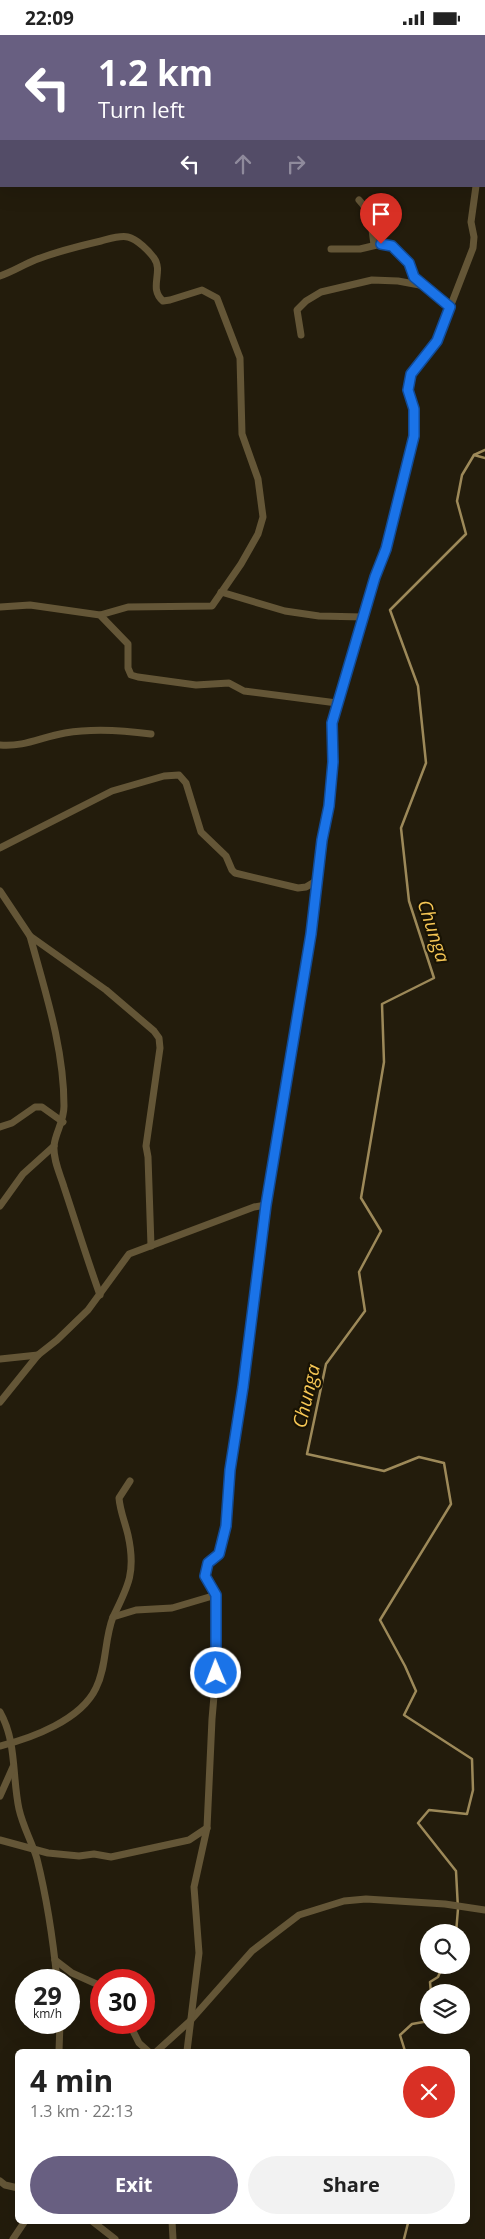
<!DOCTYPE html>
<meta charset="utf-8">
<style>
:root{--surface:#fff;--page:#f2f2f2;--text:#222;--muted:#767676;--accent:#685f81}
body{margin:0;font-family:"Open Sans",sans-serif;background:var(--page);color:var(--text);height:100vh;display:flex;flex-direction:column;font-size:19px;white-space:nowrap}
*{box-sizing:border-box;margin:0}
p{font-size:16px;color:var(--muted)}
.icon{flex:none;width:28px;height:28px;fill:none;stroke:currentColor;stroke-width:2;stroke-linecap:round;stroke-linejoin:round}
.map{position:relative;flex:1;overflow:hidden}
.panel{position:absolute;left:15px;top:2014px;width:455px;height:175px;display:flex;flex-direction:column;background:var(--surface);border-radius:8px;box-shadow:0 5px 20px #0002}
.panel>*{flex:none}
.banner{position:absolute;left:0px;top:0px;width:485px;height:152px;box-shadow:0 5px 20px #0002;background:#685f81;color:#fff;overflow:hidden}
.fabs{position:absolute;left:420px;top:1889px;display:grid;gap:10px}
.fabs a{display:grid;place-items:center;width:50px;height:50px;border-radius:50%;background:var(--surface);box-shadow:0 5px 20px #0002;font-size:25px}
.speed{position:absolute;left:15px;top:1934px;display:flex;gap:10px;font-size:25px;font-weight:700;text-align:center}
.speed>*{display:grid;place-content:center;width:65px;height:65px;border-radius:50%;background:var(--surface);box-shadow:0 5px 20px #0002;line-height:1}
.speed small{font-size:12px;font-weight:400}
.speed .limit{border:8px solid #d22;background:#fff;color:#111}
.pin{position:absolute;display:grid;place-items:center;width:42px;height:42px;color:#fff;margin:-51px -21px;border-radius:50% 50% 50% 0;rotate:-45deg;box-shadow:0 0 5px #0007}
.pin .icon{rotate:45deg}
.me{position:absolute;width:55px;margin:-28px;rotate:359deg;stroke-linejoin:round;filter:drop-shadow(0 0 4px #0008)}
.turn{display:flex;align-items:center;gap:18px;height:105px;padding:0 15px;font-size:22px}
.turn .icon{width:65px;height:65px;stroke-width:2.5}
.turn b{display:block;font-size:35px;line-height:42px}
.lanes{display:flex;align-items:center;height:48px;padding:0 15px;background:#0003;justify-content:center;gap:25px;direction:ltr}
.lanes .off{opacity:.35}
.round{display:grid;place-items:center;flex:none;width:52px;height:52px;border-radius:26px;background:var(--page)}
.summary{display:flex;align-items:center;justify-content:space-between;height:85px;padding:0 15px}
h1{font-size:30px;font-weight:700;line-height:38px}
.action{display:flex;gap:10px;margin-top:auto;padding:10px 15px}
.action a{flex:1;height:58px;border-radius:30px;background:var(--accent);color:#fff;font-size:20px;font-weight:700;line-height:58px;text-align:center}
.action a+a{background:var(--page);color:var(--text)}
.status{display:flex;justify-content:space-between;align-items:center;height:35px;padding:0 25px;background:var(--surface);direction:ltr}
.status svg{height:14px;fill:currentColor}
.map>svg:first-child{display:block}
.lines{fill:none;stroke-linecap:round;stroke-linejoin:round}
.stream{stroke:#9d8959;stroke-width:2.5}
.minor{stroke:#645637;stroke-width:7}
.route-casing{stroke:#114b97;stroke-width:12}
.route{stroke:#1a73e8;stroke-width:9}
.labels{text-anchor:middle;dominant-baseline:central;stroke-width:4.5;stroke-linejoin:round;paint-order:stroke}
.water-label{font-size:19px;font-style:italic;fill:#f7c755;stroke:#191304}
</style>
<div class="status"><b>22:09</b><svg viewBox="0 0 49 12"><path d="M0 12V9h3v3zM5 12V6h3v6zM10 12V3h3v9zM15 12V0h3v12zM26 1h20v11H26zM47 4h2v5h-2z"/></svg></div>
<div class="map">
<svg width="485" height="2204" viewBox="0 0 485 2204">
<rect width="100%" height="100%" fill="#231c0c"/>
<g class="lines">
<g class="stream">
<path d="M474 420 485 423"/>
<path d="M456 1898 458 1874 456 1836 418 1788 429 1775 467 1779 473 1755 472 1724 404 1680 416 1656 405 1631 380 1585 451 1469 444 1428 419 1422 384 1436 307 1419 326 1329 365 1276 359 1237 381 1196 361 1163 384 1027 382 969 434 943 409 866 401 793 426 728 418 651 390 575 466 499 457 466 462 440 474 420 485 415"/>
<path d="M431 1958 430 1947 438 1942 443 1930"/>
<path d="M405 2016 400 2000 412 1989 429 1986"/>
<path d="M404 2204 408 2188 410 2186"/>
</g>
<g class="minor">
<path d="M0 91 1 90"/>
<path d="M484 116 485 110"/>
<path d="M359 165C371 177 372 194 374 210"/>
<path d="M331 214H360L381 209 392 211 409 228 414 241 450 272"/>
<path d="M0 241C12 237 23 230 35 225 56 217 79 211 101 206 109 204 120 200 128 202 137 204 149 216 154 223 164 237 148 253 163 266L170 265 202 255 217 263 240 323 242 399 258 444 263 482 258 499 241 529 212 571 128 572 100 580"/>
<path d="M301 300 297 275 306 266 321 257 372 245 398 246 425 251"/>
<path d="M221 557 285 576 319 581 363 582"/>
<path d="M0 572 30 570 100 580 128 609V633L131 640 138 642 196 650 229 648 244 656 337 668"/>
<path d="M0 710C25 712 41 702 65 698 93 693 122 695 151 699"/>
<path d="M0 813 112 756 164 741 179 740 186 748 201 797 226 821 232 835 235 838 298 853 306 852 316 846"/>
<path d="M0 856 30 901 106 955 154 996 159 1003 160 1013 146 1111 148 1122 151 1211"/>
<path d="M30 901C45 956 64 1013 64 1071 64 1087 55 1098 54 1111 53 1125 60 1139 64 1152 76 1188 87 1224 100 1260"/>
<path d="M0 1092 12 1088 35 1072H42L63 1087"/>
<path d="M0 1171 23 1139 54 1111"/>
<path d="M0 1324 38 1320"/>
<path d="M0 1367 38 1320 57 1305 88 1275 129 1219 254 1172 266 1170"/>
<path d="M113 1582C129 1550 136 1536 128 1500 125 1487 120 1476 119 1463L130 1446"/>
<path d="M0 1677C17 1707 12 1742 19 1774 23 1792 32 1807 37 1824 47 1864 53 1904 57 1945"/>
<path d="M0 1711C32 1703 81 1685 96 1653 107 1631 104 1605 113 1582L136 1575 172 1573 216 1560"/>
<path d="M0 1761 13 1732"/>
<path d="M0 1805 48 1818 79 1821 94 1819 111 1822 189 1805 207 1793"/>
<path d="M55 1925 72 1938 101 1951"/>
<path d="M129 1988 139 2008 148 2016"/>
<path d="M59 2016 60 1988"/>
<path d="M157 2016 190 1986 252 1916 299 1880 344 1866 366 1864 445 1869 485 1875"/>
<path d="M187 2016 199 1918 194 1852 207 1793 212 1684 216 1638V1560L205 1541 208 1528 219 1519 226 1491 230 1435 243 1352 266 1170 311 899 322 805 329 771 333 727 332 689 375 541 386 514 414 401V374L407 355 411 339 437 306 473 213 474 202 471 187 476 151"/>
<path d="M0 2146 5 2150 18 2153"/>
<path d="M92 2186 115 2204"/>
<path d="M172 2186 173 2204"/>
<path d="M13 2204 25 2186"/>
</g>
</g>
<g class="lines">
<defs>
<path id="route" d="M216 1638V1560L205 1541 208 1528 219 1519 226 1491 230 1435 243 1352 266 1170 311 899 322 805 329 771 333 727 332 688 375 542 386 514 414 401V374L408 355 411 339 437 306 450 272 414 242 409 228 392 211 381 209"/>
</defs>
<use href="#route" class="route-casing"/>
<use href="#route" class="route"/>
</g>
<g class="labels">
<g class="water-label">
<text transform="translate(434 896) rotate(72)">Chunga</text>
<text transform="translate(306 1361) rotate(-77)">Chunga</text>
</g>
</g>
</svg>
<div class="fabs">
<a><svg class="icon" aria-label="search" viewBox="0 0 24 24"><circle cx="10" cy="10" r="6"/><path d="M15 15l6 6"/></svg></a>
<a><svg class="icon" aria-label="layers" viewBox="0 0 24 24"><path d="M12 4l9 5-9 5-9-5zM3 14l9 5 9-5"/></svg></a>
</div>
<div class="speed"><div>29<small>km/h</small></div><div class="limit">30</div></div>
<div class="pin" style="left:381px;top:209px;background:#d93025"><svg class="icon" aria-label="arrive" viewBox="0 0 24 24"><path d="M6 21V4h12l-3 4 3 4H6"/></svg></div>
<svg class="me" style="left:216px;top:1638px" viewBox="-20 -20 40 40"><circle r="17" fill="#1a73e8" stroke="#fff" stroke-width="3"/><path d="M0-11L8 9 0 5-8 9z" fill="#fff"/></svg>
<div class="banner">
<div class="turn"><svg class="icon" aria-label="left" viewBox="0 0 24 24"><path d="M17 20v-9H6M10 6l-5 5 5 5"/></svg><div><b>1.2 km</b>Turn left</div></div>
<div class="lanes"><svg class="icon" aria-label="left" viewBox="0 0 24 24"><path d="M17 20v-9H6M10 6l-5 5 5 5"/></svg><svg class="icon off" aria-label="ahead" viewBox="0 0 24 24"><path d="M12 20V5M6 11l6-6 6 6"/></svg><svg class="icon off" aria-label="right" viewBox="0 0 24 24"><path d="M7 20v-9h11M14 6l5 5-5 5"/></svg></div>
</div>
<section class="panel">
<div class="summary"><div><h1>4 min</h1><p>1.3 km · 22:13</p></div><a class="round" style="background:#d93025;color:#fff"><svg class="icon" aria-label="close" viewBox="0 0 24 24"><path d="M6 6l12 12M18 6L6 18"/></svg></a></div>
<div class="action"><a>Exit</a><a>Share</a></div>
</section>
</div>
